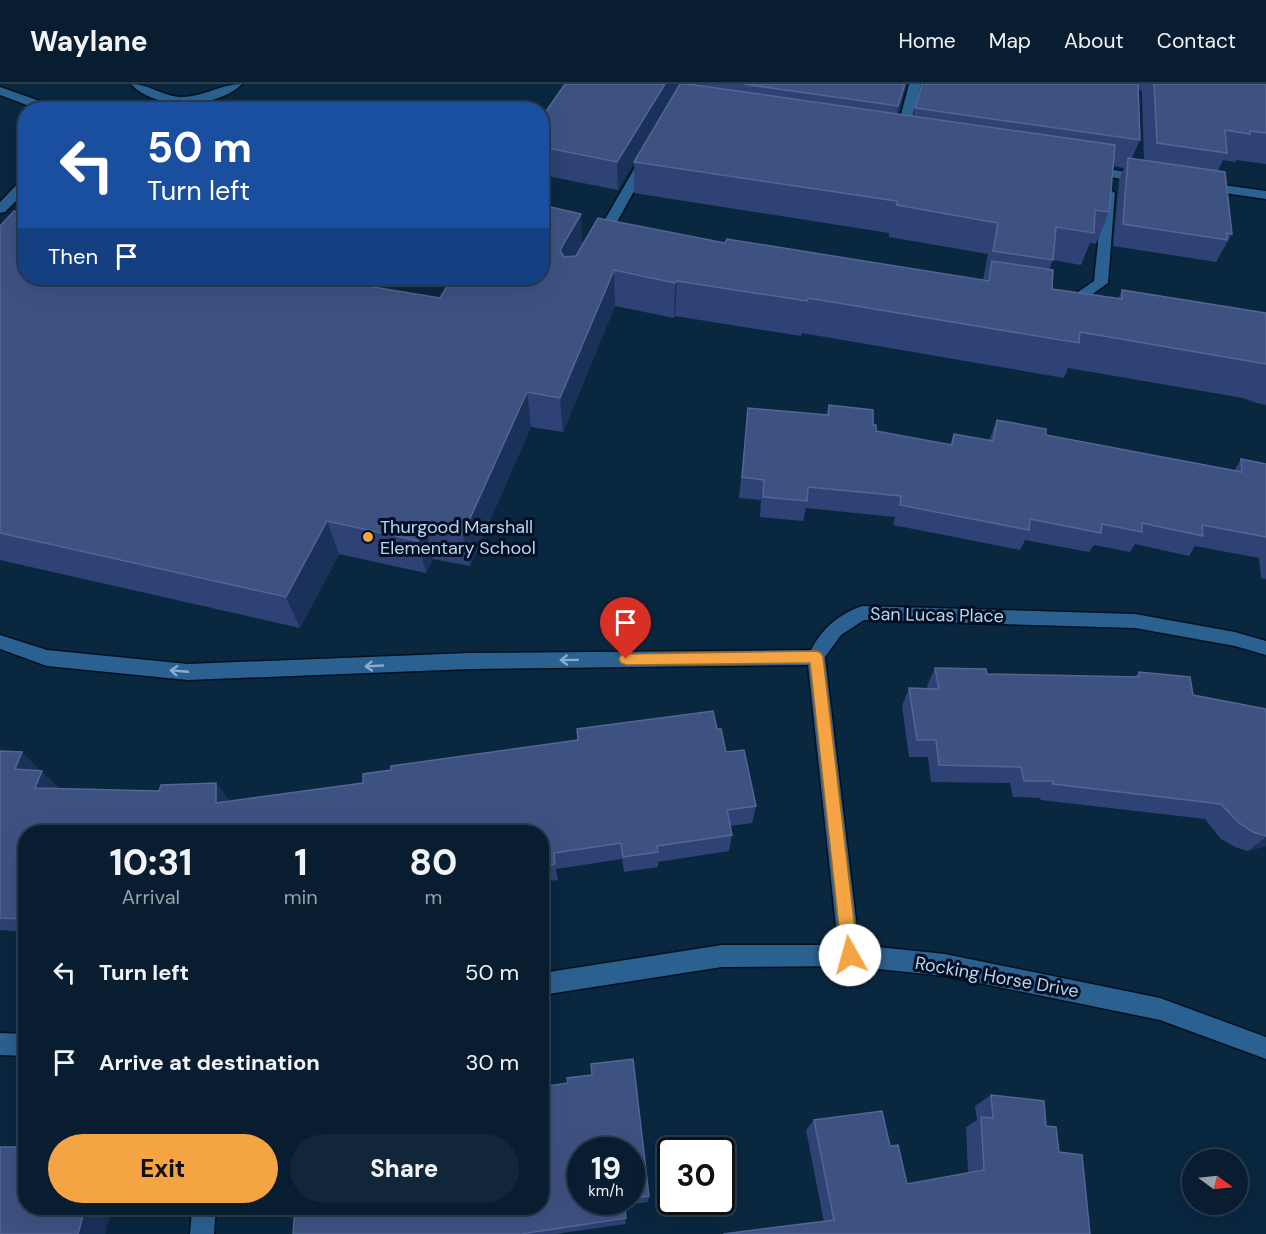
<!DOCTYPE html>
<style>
:root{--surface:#081d30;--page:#112638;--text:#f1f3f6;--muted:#98a2ab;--line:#293b4c;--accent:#f4a443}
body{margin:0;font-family:"DM Sans",sans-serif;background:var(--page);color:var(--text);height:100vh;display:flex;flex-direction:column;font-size:22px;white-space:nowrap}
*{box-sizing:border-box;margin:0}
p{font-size:20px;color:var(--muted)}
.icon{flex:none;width:33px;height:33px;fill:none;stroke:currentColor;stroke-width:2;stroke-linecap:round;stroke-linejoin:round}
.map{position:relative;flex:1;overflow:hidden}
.panel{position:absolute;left:18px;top:741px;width:531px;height:390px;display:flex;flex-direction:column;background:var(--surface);border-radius:24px;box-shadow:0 6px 24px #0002,0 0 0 2px var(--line)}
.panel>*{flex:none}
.top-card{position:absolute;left:18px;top:18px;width:531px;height:183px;border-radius:24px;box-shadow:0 6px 24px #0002,0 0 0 2px var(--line);background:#1a4fa0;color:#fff;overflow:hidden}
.needle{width:39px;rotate:105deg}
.controls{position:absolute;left:1182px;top:1065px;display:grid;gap:12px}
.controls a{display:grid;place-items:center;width:66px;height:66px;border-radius:50%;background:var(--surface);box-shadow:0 6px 24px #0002,0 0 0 2px var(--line);font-size:30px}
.speed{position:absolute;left:567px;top:1053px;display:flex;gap:12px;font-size:30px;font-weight:700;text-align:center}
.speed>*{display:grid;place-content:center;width:78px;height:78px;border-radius:50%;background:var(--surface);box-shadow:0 6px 24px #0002,0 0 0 2px var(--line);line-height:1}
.speed small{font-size:15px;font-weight:400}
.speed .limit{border:3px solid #111;border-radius:9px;background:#fff;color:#111}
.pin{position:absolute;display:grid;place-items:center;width:51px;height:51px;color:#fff;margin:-62px -26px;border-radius:50% 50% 50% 0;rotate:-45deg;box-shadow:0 0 6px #0007}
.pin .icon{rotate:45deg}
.me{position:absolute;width:66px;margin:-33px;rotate:353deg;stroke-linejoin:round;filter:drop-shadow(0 0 4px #0008)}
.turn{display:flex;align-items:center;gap:21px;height:126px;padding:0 30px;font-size:27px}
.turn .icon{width:78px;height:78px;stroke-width:2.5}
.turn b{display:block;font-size:42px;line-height:51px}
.then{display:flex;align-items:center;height:57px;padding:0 30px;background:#0003;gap:12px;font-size:22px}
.eta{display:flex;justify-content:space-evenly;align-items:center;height:102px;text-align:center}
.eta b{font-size:36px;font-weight:800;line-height:42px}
.button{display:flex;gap:12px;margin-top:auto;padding:12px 30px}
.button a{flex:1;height:69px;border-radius:36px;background:var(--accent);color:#111;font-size:24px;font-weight:800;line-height:69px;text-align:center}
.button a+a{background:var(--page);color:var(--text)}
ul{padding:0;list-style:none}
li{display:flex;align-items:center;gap:18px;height:90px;padding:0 30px}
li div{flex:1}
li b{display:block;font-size:22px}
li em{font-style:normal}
header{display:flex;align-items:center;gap:36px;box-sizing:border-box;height:84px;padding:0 30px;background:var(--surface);border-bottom:2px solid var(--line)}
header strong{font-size:28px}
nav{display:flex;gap:33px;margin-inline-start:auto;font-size:21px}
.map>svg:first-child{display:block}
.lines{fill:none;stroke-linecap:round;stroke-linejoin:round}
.minor-casing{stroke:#02101e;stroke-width:3}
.minor{fill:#2b6190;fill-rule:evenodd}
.wall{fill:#2f4275;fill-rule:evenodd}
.shaded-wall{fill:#1a315a}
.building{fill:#3e5282;stroke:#526694;stroke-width:1.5}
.oneway{stroke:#88acce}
.route{fill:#f4a443;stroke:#9f6b2c;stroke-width:1.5}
.poi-dot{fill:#f4a443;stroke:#000f22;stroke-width:2}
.labels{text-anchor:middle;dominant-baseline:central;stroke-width:6;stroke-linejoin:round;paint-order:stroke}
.poi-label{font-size:18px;fill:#bad5f0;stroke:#000f22;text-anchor:start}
.street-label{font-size:18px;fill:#bad5f0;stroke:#000f22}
</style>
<header>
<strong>Waylane</strong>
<nav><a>Home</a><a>Map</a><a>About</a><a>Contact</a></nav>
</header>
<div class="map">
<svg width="1266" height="1150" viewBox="0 0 1266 1150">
<rect width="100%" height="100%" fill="#0a2740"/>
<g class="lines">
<defs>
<g id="minor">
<path d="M131 0C149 0 162 12 181 13 203 13 221 0 242 0 217 25 155 27 131 0Z"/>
<path d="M909 0H921L907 53 901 57 895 53Z"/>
<path d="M0 3 57 23 59 26H40L0 11Z"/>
<path d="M647 69 653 73 607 156 600 160 595 159 593 156 641 73Z"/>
<path d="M1090 82 1145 91 1151 95 1145 99 1086 89 1084 86 1086 83Z"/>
<path d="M26 95V107L5 128 0 129V118L21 96Z"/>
<path d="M1202 98 1266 107V115L1197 105 1196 102 1197 99Z"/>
<path d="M1109 105 1115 109 1108 199 1076 222 1058 221 1056 218 1058 215 1069 214 1094 197 1103 109Z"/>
<path d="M862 522 1135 530 1235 548 1266 557V571L1235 562 1135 544 864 536 841 551 825 573 859 861 945 870 1160 914 1266 953V975L1160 936 945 892 850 882 722 883 542 911V889L722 861H838L808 581 470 585 188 596 47 582 0 565V551L47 566 188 580 470 569 811 566C822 544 839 530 862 522Z"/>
<path d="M0 949 26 950V972L0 971Z"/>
<path d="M192 1124H216L214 1150H190Z"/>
</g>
</defs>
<use href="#minor" class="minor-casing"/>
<use href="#minor" class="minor"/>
</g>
<g class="wall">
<path d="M565 0H907L898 30 913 32 922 0H1266V80L1236 76 1235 78 1223 76 1218 87 1232 150 1216 178 1113 162 1119 96 1124 84 1113 82 1109 128 1096 160 1090 159 1081 181 1053 176 1049 185 1052 205 1118 215 1122 206 1266 229V321L1257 319 1243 314 1068 284 1064 294 802 249 801 252 675 232 674 234 615 222 563 348 531 343 470 482 433 475 426 489 339 470 300 544 0 476V142L26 194 151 202 440 214 583 160 725 159 983 196 988 170 889 153V149L634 109V78L618 106 542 91V33ZM1138 4 1142 8 1144 76 1132 74 1140 56Z"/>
<path d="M829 321 873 341 876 347 950 361 954 350 989 356 997 336 1046 351 1234 387 1241 375 1266 380V495L1261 494 1259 474 1195 462 1189 472 1135 460 1130 468 1094 461 1089 468 1025 456 1020 466 893 441 895 433 806 424 803 437 760 433 761 416 739 414 748 324 827 331Z"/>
<path d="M935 584 987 590 1135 593 1139 588 1193 611 1266 625V762L1248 767 1235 763 1221 755 1205 735 1041 716 1040 714 1013 713 1010 699 931 698 928 673H909L902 622 909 604 928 605 927 602Z"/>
<path d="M717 645 726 668 756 722 752 739 730 742 732 751 729 767 658 778V783L624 788 622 775 556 785 558 796 542 798V748H26V848L0 846V667L40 686V687L59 705 229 716V718L363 699Z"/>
<path d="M633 975 649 1112 648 1118 624 1121 626 1140 555 1150H293L295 1124H542V1003L568 999 567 994 592 991 591 980ZM580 1066H632V1118H580Z"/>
<path d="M991 1011 1046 1042 1059 1068 1090 1150 824 1138 806 1046 814 1036 890 1062 907 1100 968 1089 966 1043 977 1036 975 1022Z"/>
</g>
<g class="shaded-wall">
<path d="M665 0H681L618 106 617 78Z"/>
<path d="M905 0H907L892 50 898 22Z"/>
<path d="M581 130 583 166 562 202 560 166Z"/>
<path d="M614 186 615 222 563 348 560 314Z"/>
<path d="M677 197 675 232 674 234 675 199Z"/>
<path d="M527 308 531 343 470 482 463 450Z"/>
<path d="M327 437 339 470 300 544 286 513Z"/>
<path d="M425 442 433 475 426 489 418 457Z"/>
<path d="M22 668 40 686 33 703 15 685Z"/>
<path d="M42 687 59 704H35Z"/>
<path d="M216 699 229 716 228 736 216 719Z"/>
<path d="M1266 753V762L1248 767Z"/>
<path d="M85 1124H112L105 1150H78Z"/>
</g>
<g class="building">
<path d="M565 0H665L617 78 542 63V33Z"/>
<path d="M680 0H688L1115 61 1109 128 1095 126 1094 149 1056 143 1053 176 993 167 998 139 897 121 896 117 634 78Z"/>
<path d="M743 0H905L898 22Z"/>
<path d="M922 0H1138L1140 56 915 24Z"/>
<path d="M1154 0H1266V49L1250 47V50L1225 46 1227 69 1157 59Z"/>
<path d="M1128 74 1225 88 1232 150 1227 149V156L1123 140Z"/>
<path d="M542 121 581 130 560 166 564 173 576 172 598 134 725 159 727 155 989 197 992 177 1053 186 1052 205 1122 215V206L1266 229V280L1080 248 1079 259 808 214 807 217 677 197 675 199 614 186 560 314 527 308 463 450 425 442 418 457 327 437 286 513 0 449V142L14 127 26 129V194H137L151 202 157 194H318L440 214 452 194H542Z"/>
<path d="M829 321 873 326V341H876V347L952 361 954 350 993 357 997 336 1046 345V351L1242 388 1241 375 1266 380V453L1202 441 1203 452 1142 439V448L1102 440 1101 449 1030 435 1029 446 900 421 901 412 808 403 807 417 763 413 764 396 742 393 748 324 828 331Z"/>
<path d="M935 584 986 585 987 590 1139 593V588L1190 593 1193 611 1266 625V752L1253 748 1239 739 1221 720 1053 700 1052 697H1024L1021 683 939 681 936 656H917L909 604 939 605Z"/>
<path d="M713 627 717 645H721L726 668 744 666 756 722 727 726 732 751 657 762 658 768 623 773 621 759 554 769 555 780 542 783V748H26V835L0 834V667L22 668 15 685 42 687 35 704 159 707 161 701 216 699V719L363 699V690L391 686V682L578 656 577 645Z"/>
<path d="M633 975 649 1112 632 1114V1066H580V1118H624L626 1134 521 1150H293L295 1124H542V1003L568 999 567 994 592 991 591 980Z"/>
<path d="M991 1011 1044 1017 1046 1042 1056 1043 1059 1068 1082 1071 1090 1150H723L834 1136 814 1036 882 1027 890 1062 898 1061 907 1100 984 1086 981 1033 993 1034Z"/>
<path d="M0 1063H26V1124H85L78 1150H0Z"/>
</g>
<defs><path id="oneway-shaft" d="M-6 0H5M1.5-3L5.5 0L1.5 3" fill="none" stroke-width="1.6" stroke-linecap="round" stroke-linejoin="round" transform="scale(1.5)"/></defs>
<g class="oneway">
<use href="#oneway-shaft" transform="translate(569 576) rotate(179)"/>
<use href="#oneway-shaft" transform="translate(374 582) rotate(177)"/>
<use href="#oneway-shaft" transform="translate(179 587) rotate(-175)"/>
</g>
<path class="route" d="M816 567 821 569 823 573 858 871 856 877 850 879 844 877 842 871 810 579 626 581 621 579 619 575 621 571 626 570Z"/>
<circle class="poi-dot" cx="368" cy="453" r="6"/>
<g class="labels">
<g class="poi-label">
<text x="380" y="443">Thurgood Marshall<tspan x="380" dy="21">Elementary School</tspan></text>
</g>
<g class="street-label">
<text transform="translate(937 531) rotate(1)">San Lucas Place</text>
<text transform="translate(997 893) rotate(10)">Rocking Horse Drive</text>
</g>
</g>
</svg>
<div class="controls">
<a><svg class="needle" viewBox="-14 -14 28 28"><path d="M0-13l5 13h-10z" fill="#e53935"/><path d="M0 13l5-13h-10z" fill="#98a2ab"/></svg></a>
</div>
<div class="speed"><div>19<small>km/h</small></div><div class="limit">30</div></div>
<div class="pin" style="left:626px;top:575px;background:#d93025"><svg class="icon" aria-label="arrive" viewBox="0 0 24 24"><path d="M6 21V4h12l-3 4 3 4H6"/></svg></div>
<svg class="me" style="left:850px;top:871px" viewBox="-20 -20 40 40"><circle r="19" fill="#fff"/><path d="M0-13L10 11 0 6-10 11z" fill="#f4a443"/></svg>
<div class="top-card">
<div class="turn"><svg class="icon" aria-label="left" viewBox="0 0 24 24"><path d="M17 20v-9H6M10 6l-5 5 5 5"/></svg><div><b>50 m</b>Turn left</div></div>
<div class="then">Then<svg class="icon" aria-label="arrive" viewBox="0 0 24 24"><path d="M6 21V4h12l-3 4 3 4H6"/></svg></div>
</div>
<section class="panel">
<div class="eta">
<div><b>10:31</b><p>Arrival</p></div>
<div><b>1</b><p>min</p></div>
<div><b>80</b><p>m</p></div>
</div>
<ul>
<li><svg class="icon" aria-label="left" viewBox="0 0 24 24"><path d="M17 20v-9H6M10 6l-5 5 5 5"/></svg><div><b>Turn left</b></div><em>50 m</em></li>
<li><svg class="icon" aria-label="arrive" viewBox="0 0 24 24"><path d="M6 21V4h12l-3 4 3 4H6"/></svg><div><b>Arrive at destination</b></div><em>30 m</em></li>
</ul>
<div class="button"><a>Exit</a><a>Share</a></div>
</section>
</div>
